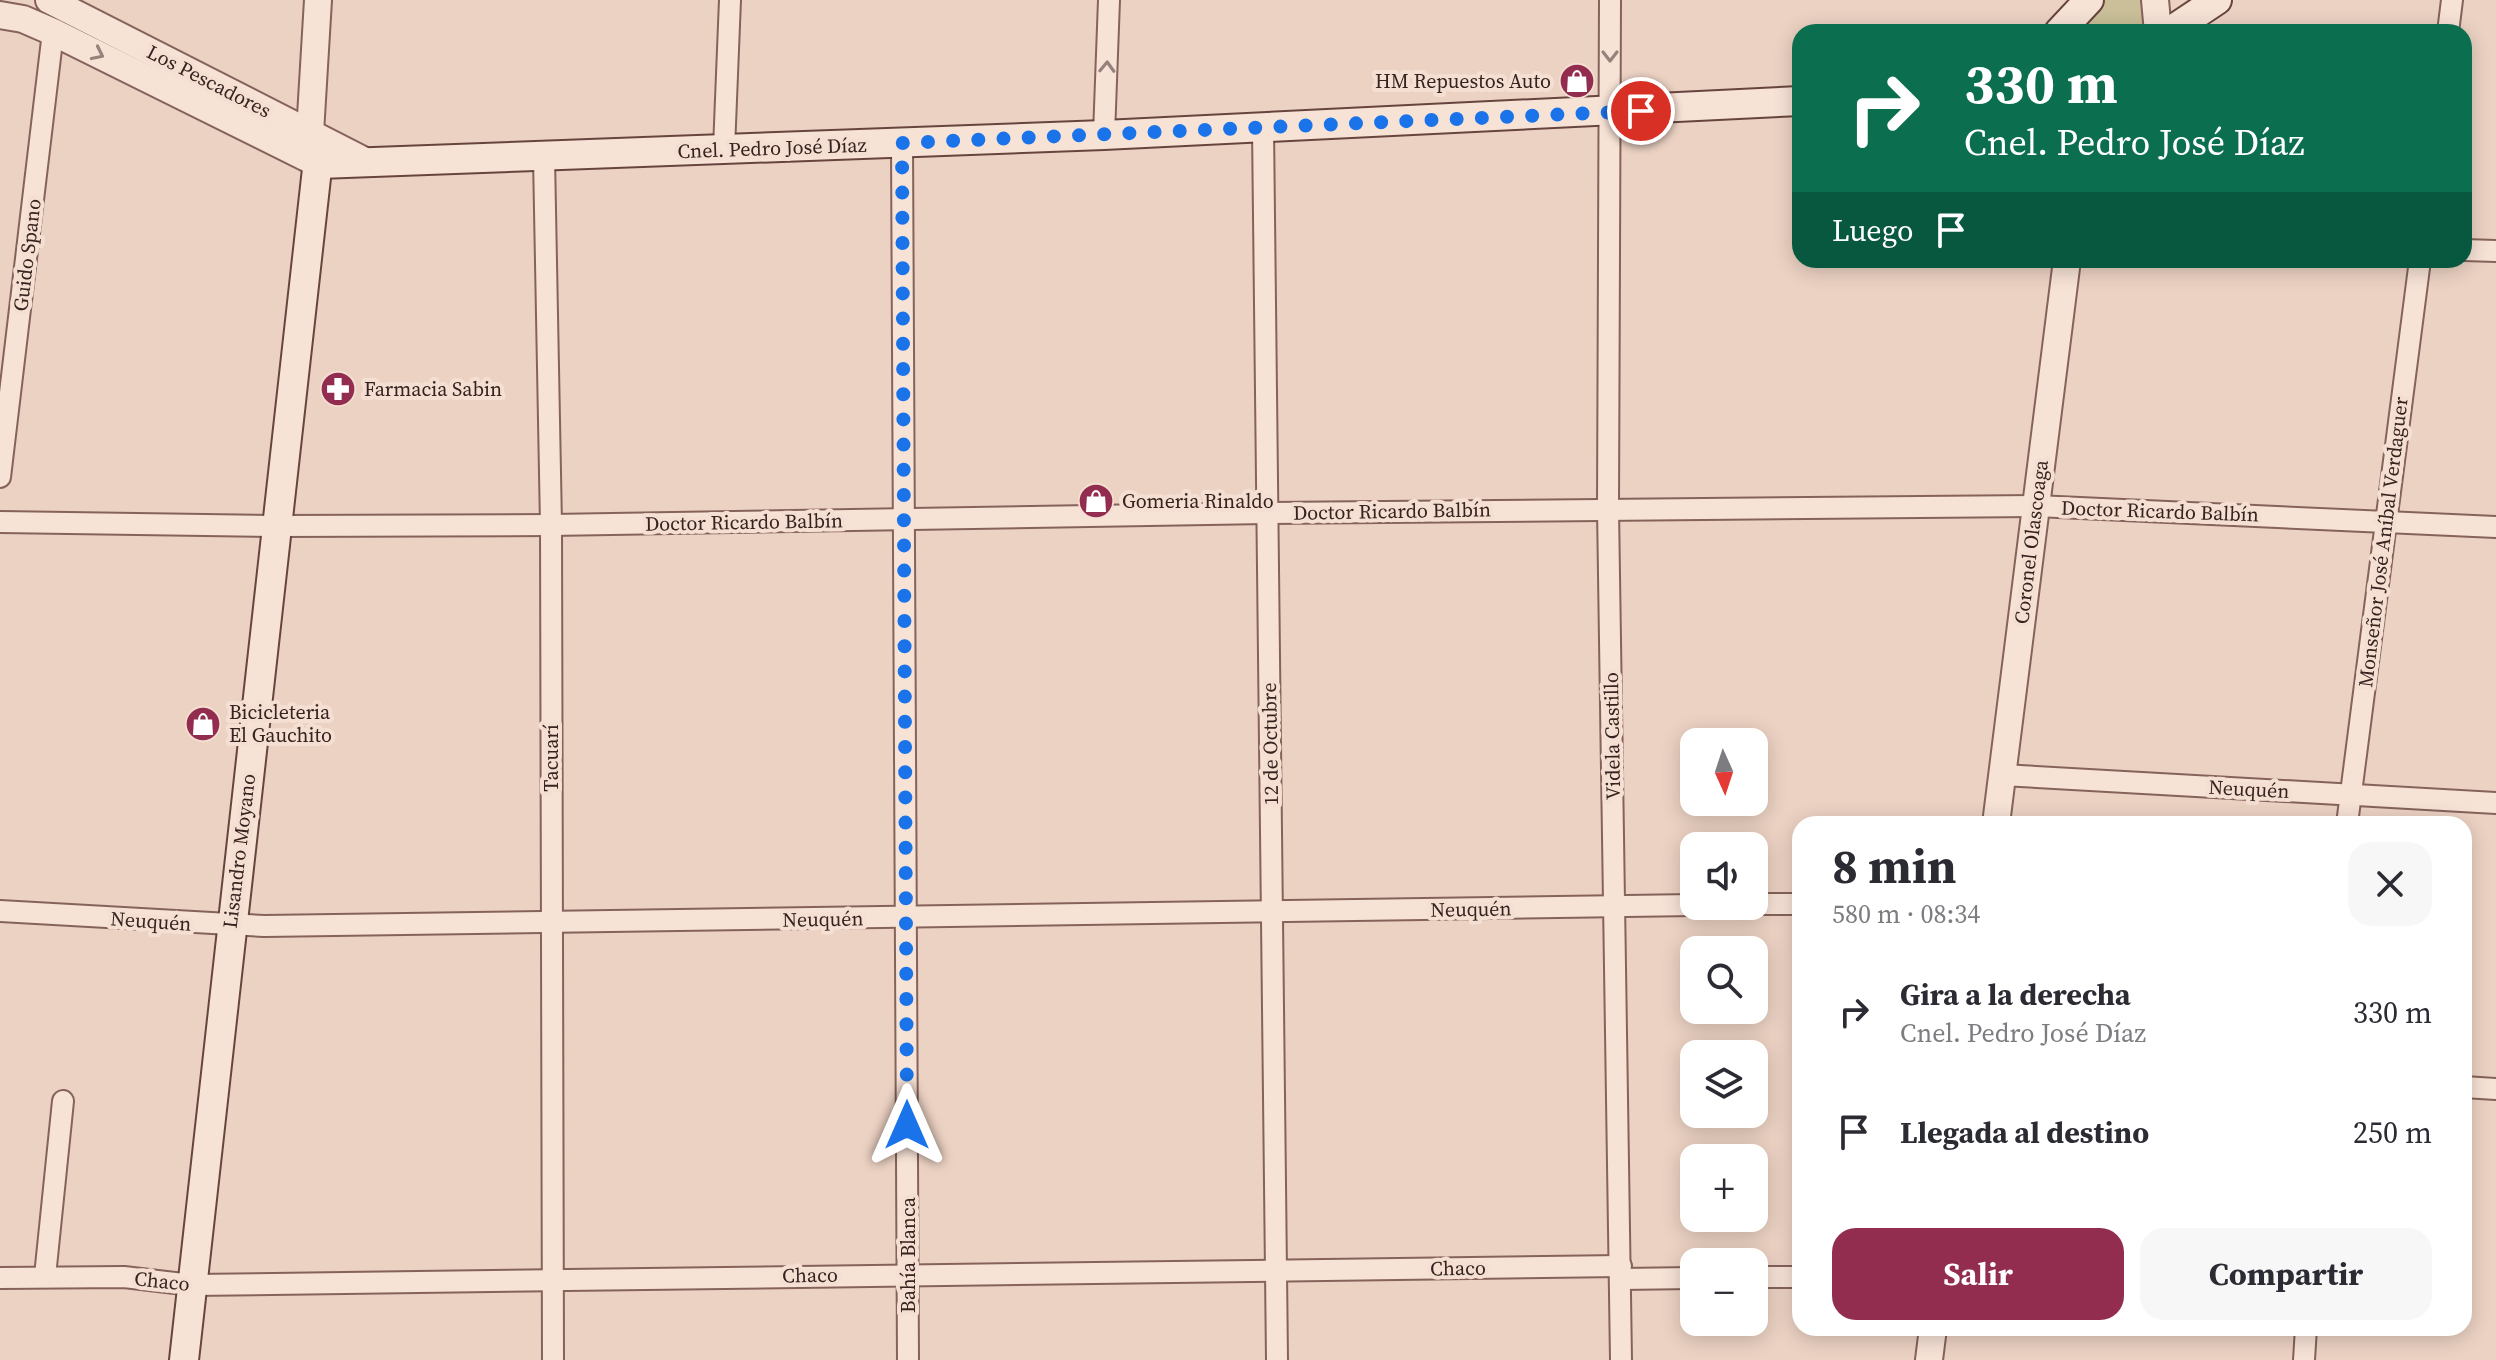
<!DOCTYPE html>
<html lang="es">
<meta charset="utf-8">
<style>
:root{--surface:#fff;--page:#f7f7f7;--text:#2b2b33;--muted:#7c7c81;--accent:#922d50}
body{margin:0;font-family:"Source Serif 4",serif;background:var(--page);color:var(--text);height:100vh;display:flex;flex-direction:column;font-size:30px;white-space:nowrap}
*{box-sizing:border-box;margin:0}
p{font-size:26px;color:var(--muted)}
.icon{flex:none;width:44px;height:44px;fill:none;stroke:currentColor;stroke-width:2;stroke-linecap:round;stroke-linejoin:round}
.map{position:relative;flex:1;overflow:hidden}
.drawer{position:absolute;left:1792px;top:816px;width:680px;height:520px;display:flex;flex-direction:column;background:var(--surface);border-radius:24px;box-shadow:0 4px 20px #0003}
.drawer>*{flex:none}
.top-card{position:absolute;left:1792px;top:24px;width:680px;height:244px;border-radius:24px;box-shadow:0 4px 20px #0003;background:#0b6e4f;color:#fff;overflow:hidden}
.needle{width:52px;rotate:177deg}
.tools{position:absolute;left:1680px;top:728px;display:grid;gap:16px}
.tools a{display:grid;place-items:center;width:88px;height:88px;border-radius:16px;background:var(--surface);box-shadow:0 4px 20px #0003;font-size:40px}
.pin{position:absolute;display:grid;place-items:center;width:68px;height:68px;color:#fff;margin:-34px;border:4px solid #fff;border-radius:50%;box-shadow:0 2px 8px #0007}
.me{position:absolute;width:88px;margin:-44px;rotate:0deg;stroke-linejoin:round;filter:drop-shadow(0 0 6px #0008)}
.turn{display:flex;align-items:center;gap:28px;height:168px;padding:0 40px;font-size:36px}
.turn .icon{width:104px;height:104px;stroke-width:2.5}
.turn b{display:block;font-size:56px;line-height:68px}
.then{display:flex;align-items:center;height:76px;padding:0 40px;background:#0003;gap:16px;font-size:30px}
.round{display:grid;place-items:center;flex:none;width:84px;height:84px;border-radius:24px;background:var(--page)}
.overview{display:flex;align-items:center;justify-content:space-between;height:136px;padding:0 40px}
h1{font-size:48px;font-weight:700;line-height:60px}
.action{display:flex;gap:16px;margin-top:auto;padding:16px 40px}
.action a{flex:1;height:92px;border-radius:24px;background:var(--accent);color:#fff;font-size:32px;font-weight:700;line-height:92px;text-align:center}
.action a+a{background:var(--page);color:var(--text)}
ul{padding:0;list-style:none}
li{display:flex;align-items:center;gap:24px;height:120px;padding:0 40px}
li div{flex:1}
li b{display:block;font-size:30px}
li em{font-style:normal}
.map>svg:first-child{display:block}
.green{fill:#cabf98}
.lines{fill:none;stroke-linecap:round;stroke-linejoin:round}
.minor-casing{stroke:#85635b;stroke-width:24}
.tertiary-casing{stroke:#85635b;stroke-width:30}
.secondary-casing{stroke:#67453e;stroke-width:32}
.minor{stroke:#f7e2d6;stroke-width:20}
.tertiary{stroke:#f7e2d6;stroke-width:26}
.secondary{stroke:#f7e2d6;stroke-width:28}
.oneway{stroke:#96827a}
.route{stroke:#1a73e8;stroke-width:14;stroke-dasharray:0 25.2}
.labels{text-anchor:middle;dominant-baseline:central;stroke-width:8;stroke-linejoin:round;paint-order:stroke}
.street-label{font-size:20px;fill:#36221e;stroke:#f4dfd2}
.poi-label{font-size:20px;fill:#36221e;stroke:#f4dfd2;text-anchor:start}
</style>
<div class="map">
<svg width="2496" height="1360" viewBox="0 0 2496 1360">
<rect width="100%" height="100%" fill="#ecd2c3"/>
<path class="green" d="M2102 0H2145L2149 32H2073Z"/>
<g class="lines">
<defs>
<g id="minor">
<path d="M1610 0 1608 509 1621 1360"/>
<path d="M2448 32 2452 0"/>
<path d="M1263 128 1277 1360"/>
<path d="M1104 135 1109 0"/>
<path d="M902 143 908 1360"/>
<path d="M724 149 730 0"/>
<path d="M544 157 551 525 553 1360"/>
<path d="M2464 250 2496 251"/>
<path d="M0 477 53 32"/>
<path d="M0 522 277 526 551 525 1267 513 2036 506 2496 527"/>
<path d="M2002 775 2496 803"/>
<path d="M2347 824 2420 260"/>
<path d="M1754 904H1800"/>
<path d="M0 911 264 926 1694 905"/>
<path d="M2464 1087 2496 1089"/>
<path d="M45 1276 63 1101"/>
<path d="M1754 1277H1800"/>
<path d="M0 1278 124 1277 192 1285 1621 1266"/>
<path d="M1621 1279 1694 1278"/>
<path d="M2304 1360 2306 1328"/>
</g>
<g id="tertiary">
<path d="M49 0 369 163"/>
<path d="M2155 0 2158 32"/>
<path d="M0 15 23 19 53 32 319 164"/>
<path d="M317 147 310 133 318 0"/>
<path d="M1996 824 2067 260"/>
<path d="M1929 1360 1933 1328"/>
</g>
<g id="secondary">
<path d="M2059 32 2089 0"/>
<path d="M2169 32 2217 0"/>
<path d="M319 164 1104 135 1800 101"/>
<path d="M184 1360 319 151"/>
</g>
</defs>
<use href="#minor" class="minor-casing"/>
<use href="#tertiary" class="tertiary-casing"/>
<use href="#secondary" class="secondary-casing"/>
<use href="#minor" class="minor"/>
<use href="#tertiary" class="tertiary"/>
<use href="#secondary" class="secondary"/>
</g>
<defs><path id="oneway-chevron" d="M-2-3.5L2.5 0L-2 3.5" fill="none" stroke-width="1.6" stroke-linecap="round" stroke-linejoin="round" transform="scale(2)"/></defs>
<g class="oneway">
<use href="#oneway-chevron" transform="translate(98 54) rotate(26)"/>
<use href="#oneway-chevron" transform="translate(1610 56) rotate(90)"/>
<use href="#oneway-chevron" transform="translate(1107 67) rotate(-88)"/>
</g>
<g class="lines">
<path class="route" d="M907 1125 902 143 1641 111"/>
</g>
<defs>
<symbol id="shop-disc" viewBox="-11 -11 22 22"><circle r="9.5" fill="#922d50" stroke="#f4dfd2"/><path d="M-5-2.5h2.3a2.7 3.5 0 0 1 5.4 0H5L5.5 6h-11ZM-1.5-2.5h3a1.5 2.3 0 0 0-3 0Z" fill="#fff"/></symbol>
<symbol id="pharmacy-disc" viewBox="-11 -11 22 22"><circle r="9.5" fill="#922d50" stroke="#f4dfd2"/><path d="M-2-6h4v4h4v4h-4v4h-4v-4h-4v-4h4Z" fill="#fff"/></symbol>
</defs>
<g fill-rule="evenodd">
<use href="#shop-disc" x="1557" y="61" width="40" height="40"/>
<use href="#pharmacy-disc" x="318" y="369" width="40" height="40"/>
<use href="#shop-disc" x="1076" y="481" width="40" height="40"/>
<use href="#shop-disc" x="183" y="704" width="40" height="40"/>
</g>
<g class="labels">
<g class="street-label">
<text transform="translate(209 81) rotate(27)">Los Pescadores</text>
<text transform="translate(772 148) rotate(-2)">Cnel. Pedro José Díaz</text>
<text transform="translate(27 255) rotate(-83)">Guido Spano</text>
<text transform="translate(1392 511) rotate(-1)">Doctor Ricardo Balbín</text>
<text transform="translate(2160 511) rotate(2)">Doctor Ricardo Balbín</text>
<text transform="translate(744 522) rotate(-1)">Doctor Ricardo Balbín</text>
<text transform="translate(2031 542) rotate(-83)">Coronel Olascoaga</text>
<text transform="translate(2383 542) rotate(-83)">Monseñor José Aníbal Verdaguer</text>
<text transform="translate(1612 736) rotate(-91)">Videla Castillo</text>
<text transform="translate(1270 744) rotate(-91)">12 de Octubre</text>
<text transform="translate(551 758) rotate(-90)">Tacuarí</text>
<text transform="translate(2249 789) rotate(3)">Neuquén</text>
<text transform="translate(239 851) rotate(-83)">Lisandro Moyano</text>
<text transform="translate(1471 909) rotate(-1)">Neuquén</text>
<text transform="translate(823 919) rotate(-1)">Neuquén</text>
<text transform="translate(151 921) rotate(4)">Neuquén</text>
<text transform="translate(908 1255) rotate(-90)">Bahía Blanca</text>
<text transform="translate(1458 1268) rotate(-1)">Chaco</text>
<text transform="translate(810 1275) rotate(-1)">Chaco</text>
<text transform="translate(162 1281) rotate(6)">Chaco</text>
</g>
<g class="poi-label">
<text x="1551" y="81" text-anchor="end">HM Repuestos Auto</text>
<text x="364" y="389">Farmacia Sabin</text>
<text x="1122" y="501">Gomeria Rinaldo</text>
<text x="229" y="712">Bicicleteria<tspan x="229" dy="23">El Gauchito</tspan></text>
</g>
</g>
</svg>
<div class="tools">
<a><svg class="needle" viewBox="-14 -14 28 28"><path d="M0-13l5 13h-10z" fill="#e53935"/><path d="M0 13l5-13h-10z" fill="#7c7c81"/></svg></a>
<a><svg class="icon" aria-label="sound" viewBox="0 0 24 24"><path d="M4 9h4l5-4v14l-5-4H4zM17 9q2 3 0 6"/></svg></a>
<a><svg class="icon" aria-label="search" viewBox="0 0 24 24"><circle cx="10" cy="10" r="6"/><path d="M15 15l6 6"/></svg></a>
<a><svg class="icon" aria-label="layers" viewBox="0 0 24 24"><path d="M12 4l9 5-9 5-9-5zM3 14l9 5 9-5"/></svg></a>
<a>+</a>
<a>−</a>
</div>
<div class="pin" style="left:1641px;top:111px;background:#d93025"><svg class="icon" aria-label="arrive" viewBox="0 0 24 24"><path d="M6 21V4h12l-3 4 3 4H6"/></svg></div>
<svg class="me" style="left:907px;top:1125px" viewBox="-20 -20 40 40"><path d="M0-17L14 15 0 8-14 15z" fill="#1a73e8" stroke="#fff" stroke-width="4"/></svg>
<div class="top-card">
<div class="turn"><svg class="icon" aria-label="right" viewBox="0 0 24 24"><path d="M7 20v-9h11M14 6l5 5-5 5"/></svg><div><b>330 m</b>Cnel. Pedro José Díaz</div></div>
<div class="then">Luego<svg class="icon" aria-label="arrive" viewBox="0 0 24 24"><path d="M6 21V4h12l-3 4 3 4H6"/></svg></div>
</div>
<section class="drawer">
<div class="overview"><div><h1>8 min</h1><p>580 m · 08:34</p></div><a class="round"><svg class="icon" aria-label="close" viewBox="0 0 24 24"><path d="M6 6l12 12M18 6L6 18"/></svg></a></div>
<ul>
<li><svg class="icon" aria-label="right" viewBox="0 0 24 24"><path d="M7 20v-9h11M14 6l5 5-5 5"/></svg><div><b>Gira a la derecha</b><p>Cnel. Pedro José Díaz</p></div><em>330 m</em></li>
<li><svg class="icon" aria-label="arrive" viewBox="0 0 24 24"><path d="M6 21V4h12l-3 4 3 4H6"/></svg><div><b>Llegada al destino</b></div><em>250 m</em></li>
</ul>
<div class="action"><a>Salir</a><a>Compartir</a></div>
</section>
</div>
